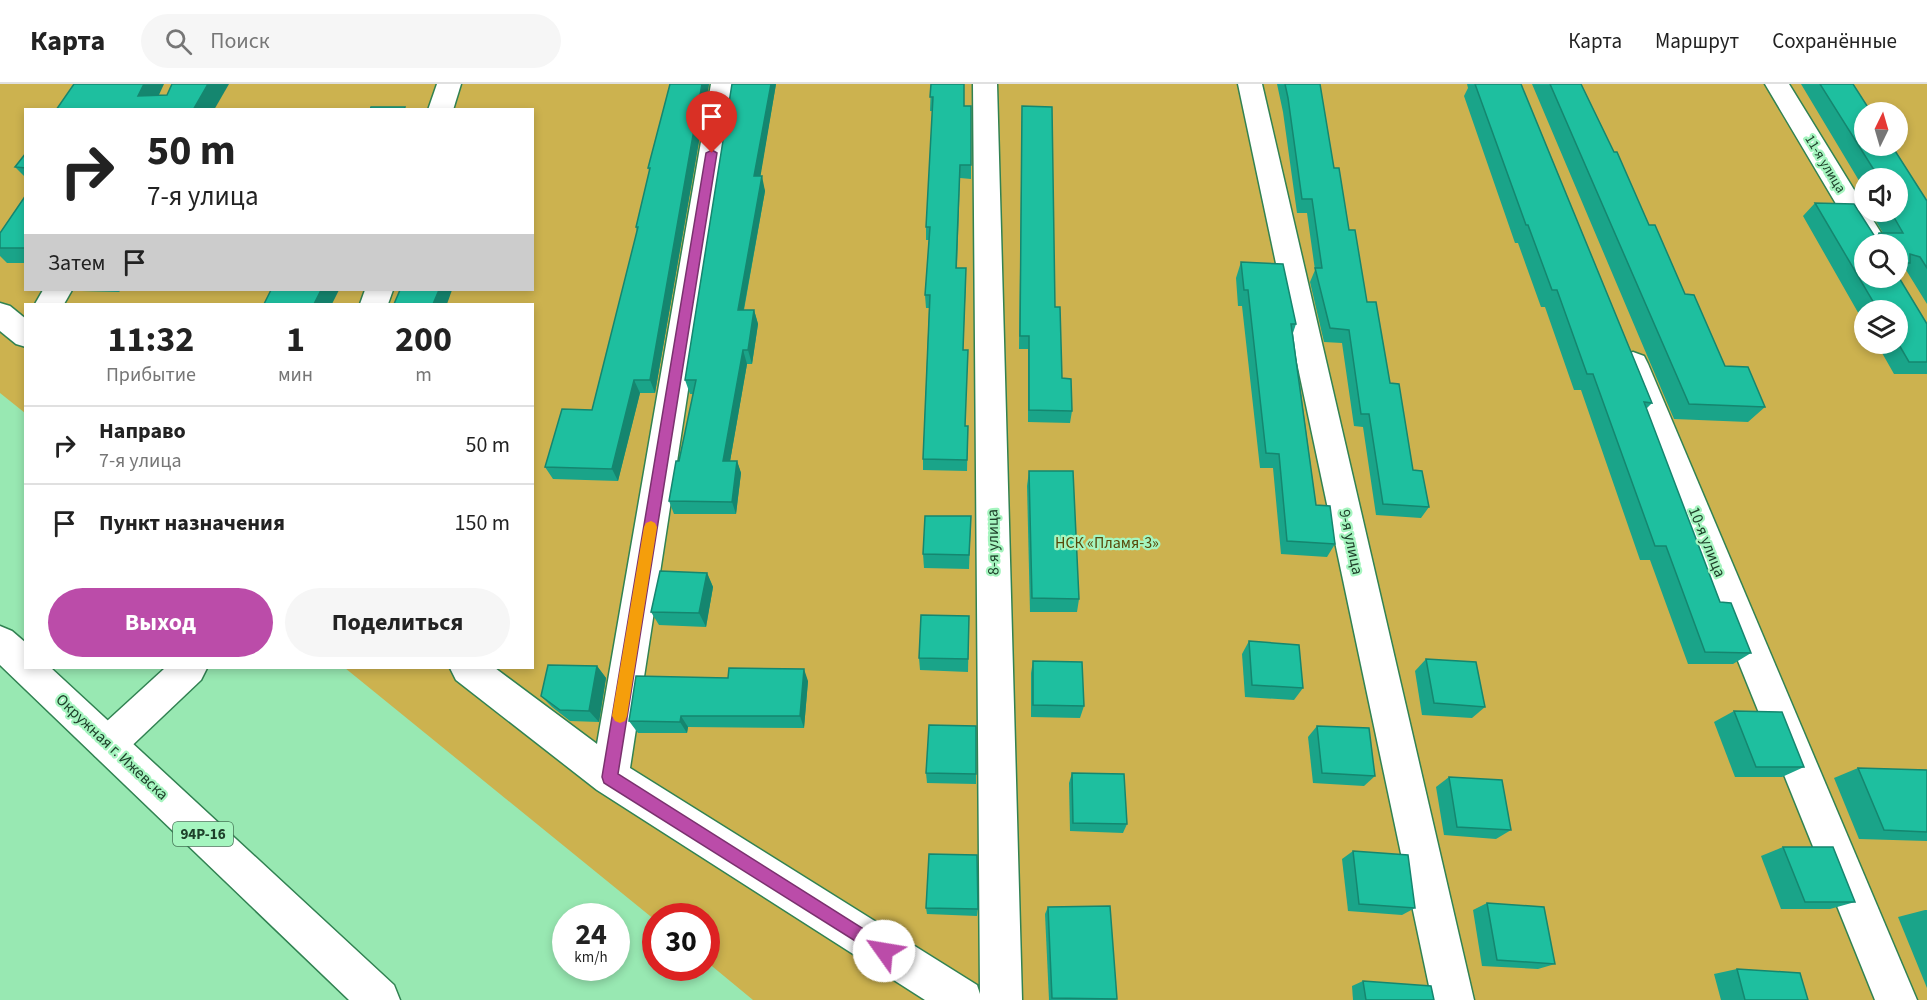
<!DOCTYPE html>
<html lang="ru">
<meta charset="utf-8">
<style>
:root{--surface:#fff;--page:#f6f6f6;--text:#222;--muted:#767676;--line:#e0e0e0;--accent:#bb4ca9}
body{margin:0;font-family:"Source Sans 3",sans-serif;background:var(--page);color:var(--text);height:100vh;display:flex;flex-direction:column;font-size:22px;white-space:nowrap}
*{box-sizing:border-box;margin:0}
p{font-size:20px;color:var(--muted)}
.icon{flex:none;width:33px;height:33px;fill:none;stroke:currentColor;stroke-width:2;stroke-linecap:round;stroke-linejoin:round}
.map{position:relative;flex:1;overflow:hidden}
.sheet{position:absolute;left:24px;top:219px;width:510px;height:366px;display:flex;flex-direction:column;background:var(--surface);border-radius:0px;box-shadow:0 3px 9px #0003}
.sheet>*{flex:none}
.top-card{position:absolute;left:24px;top:24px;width:510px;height:183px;border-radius:0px;box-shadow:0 3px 9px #0003;background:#fff;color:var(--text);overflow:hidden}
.needle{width:39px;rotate:5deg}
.controls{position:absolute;left:1854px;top:18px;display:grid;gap:12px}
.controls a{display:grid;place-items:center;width:54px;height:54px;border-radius:50%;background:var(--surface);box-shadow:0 3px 9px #0003;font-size:30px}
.speed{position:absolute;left:552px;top:819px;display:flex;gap:12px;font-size:30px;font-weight:700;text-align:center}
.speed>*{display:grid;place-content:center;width:78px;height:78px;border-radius:50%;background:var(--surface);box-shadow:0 3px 9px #0003;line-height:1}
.speed small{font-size:15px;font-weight:400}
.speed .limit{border:9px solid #d22;background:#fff;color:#111}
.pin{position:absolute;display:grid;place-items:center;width:51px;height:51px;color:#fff;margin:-62px -26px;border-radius:50% 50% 50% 0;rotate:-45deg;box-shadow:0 0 6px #0007}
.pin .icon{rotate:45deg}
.me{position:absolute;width:66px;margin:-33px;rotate:302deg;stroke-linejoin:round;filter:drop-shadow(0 0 4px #0008)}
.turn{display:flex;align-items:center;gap:21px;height:126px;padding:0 24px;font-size:27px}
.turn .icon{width:78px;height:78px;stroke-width:2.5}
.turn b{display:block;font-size:42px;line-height:51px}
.then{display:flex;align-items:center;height:57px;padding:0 24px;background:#0003;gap:12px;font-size:22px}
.eta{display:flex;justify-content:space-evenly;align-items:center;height:102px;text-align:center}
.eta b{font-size:36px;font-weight:700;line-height:42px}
.action{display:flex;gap:12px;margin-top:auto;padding:12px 24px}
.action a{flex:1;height:69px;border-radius:36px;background:var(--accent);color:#fff;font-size:24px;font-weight:700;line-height:69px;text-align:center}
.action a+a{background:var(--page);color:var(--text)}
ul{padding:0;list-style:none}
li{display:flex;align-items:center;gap:18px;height:78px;padding:0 24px;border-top:2px solid var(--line)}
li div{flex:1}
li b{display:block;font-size:22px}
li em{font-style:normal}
header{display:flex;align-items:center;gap:36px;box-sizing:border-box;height:84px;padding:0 30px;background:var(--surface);border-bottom:2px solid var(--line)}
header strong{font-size:28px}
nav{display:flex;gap:33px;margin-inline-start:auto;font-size:21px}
.search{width:420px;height:54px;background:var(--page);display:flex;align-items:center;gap:15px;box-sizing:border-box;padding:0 21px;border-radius:33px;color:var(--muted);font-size:22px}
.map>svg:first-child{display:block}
.green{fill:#ccb24f;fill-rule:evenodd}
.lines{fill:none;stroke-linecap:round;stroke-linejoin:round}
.minor-casing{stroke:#318252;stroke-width:3}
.primary-casing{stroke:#318252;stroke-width:3}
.minor{fill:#fff;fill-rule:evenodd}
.primary{fill:#fff;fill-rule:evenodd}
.wall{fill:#1aa489}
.shaded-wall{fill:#15866f}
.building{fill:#1ebf9f;stroke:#15866f;stroke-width:1.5}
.route{fill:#bb4ca9;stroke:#7a316e;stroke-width:1.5}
.slow{fill:#f59e0b}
.labels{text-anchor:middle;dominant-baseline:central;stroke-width:4.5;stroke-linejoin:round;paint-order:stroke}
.far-street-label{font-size:14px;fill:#1e402a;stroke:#a5f5bf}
.shield{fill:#a5f5bf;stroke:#467657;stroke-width:1.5}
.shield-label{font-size:15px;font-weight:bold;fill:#1e402a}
.street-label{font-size:16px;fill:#1e402a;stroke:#a5f5bf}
.park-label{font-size:16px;fill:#574809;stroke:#a5f5bf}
</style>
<header>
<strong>Карта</strong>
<div class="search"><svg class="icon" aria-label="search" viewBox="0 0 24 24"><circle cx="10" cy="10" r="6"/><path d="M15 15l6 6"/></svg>Поиск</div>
<nav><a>Карта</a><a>Маршрут</a><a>Сохранённые</a></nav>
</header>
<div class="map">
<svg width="1927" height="916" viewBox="0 0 1927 916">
<rect width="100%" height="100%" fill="#98e8b2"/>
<path class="green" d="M0 0H1927V916H753L707 878 706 832H656L655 836 345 584H532V220H26L25 329 0 309ZM26 26H532V206H26ZM1864 28H1898V62H1864ZM1864 94H1898V128H1864ZM1864 160H1898V194H1864ZM1864 226H1898V260H1864Z"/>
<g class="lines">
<defs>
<g id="minor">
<path d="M437 0H461L453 26H428Z"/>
<path d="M711 0H735L630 684 977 901 980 910 973 0H997L1022 916H925L597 706 456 596 450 584H495L597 660Z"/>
<path d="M1238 0H1262L1474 916H1432Z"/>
<path d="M1765 0H1789L1864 122V128H1868L1888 160H1864V167Z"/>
<path d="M43 206H72L64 220H35Z"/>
<path d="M365 206H393L388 220H360Z"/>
<path d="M0 219 10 222 26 235V263L16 260 0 247Z"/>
<path d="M1633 268 1644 272 1648 280 1917 916H1875L1618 280 1622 272Z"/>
<path d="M165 584H207L201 596 121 672 108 678 95 672 90 660 95 648Z"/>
</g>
<path id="primary" d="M0 542 12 547 26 559V584H51L394 901 400 916H349L0 581Z"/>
</defs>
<use href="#minor" class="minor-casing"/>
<use href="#primary" class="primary-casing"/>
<use href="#minor" class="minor"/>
<use href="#primary" class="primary"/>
</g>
<g class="wall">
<path d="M670 0H709L655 309H640L618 397 553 395 545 383 592 326 637 148 636 143 650 88 648 84Z"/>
<path d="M732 0H776L760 92 765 107 744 226H754L758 240 752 280H747L730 377H737L741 389 736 430H674L669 417 679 377 693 310H690L685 296Z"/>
<path d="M931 0 964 22 971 78V95L960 94 957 184 966 197 963 266 965 342H968L967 387 923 386V375L929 224H926L925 211 929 156H926V143L933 27H930Z"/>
<path d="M1277 0H1320L1334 84 1367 218 1413 386 1429 423 1421 434 1376 431 1363 343 1354 342 1342 259 1324 258 1310 198 1315 186 1307 129H1297L1283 28Z"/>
<path d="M1467 0H1521L1652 319 1646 325 1720 518 1751 569 1733 580H1688L1650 476H1640L1581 306H1574L1545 223H1541L1518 159H1515L1464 12 1468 4Z"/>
<path d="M1532 0H1581L1649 141 1685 210 1725 282 1765 323 1748 338 1674 335Z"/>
<path d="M1801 0H1853L1927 117V220L1906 186 1903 185 1898 190V160H1864L1927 240V290H1894L1877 260H1898V226H1864V239L1803 132 1815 119 1875 153 1879 149H1883L1874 134 1879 129 1878 128H1898V94H1864V105Z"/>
<path d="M1022 22 1055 223 1062 294 1072 327 1070 339 1028 338V265H1019Z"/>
<path d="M26 69V94L15 83Z"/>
<path d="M26 111V179H7L0 172V149Z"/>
<path d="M1241 178 1296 240 1293 249 1316 421 1335 460 1327 473 1281 470 1273 384H1260L1242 222H1238L1236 194Z"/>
<path d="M80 206H121L119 208 81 207Z"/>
<path d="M1029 387 1079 515 1077 528H1030L1027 402Z"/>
<path d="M971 432 969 485 924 484 923 470Z"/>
<path d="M707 489 713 503 706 543 659 541 651 528Z"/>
<path d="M969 532 968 588 920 586 919 574Z"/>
<path d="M1249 557 1303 604 1294 616 1245 613 1242 570Z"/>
<path d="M1426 575 1485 623 1472 634 1422 631 1415 587Z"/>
<path d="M1033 577 1084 622 1080 634 1031 633V589Z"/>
<path d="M597 582 606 594 599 638 570 637 552 623 541 612Z"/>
<path d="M808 597 804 644 688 643 687 649H638L629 637Z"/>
<path d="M1734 627 1804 683 1782 693H1735L1714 638Z"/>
<path d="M1317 642 1375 692 1364 702 1313 699 1308 653Z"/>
<path d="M1858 684 1927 686V757L1859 755 1834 694Z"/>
<path d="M926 689 976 690V700L927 699Z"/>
<path d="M1072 689 1127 740 1123 749 1070 747 1069 699Z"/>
<path d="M1449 693 1511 746 1496 755 1444 751 1436 703Z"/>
<path d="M1783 763 1855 818 1830 825H1781L1761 772Z"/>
<path d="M1353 767 1415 824 1402 831 1348 827 1342 775Z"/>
<path d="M1487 819 1555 880 1538 885 1482 882 1473 826Z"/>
<path d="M1048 823 1117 915 1115 916H1049L1045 830Z"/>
<path d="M926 824 978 825 977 832 927 830Z"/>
<path d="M1925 826H1927V904L1898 833Z"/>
<path d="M1737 885 1808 916H1721L1714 890Z"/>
<path d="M1363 897 1434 916H1353L1352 902Z"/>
</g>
<g class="shaded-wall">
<path d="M144 0H164L152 26 138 12Z"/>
<path d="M208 0H229L214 26H193Z"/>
<path d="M702 0H709L655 309 650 296Z"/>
<path d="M771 0H776L758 107 754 92Z"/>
<path d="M762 92 765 107 741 240 738 226Z"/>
<path d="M321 206H339L332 220H314Z"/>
<path d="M439 206H452L447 220H433Z"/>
<path d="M754 226 758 240 752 280 748 266Z"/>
<path d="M743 266 747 280 728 389 723 377Z"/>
<path d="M634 296 640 309 618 397 612 385Z"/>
<path d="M737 377 741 389 736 430 732 418Z"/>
<path d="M707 489 713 503 706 543 699 529Z"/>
<path d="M597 582 606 594 599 638 589 627Z"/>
<path d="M804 585 808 597 804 644 800 632Z"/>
<path d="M681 632 688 643 687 649 680 638Z"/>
</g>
<g class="building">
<path d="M74 0H144L138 12 167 11 172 0H208L193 26H56Z"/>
<path d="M670 0H702L650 296H634L612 385 545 383 562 325 592 326 638 143H636L650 84H648Z"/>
<path d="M732 0H771L754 92H762L738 226H754L748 266H743L723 377H737L732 418 669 417 676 377H679L696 296H685Z"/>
<path d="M931 0H964V22H971V81H960L956 184H966L963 266H968L965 342H968L967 376 923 375 930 211H925L930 143H926L933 13H930Z"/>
<path d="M1285 0H1320L1334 84H1339L1349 146H1355L1367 218H1376L1390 299 1399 300 1413 386 1422 387 1429 423 1383 420 1369 330H1361L1349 246 1330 244 1315 184H1322L1312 115H1302L1288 14Z"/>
<path d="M1475 0H1521L1652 319 1644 318 1720 518 1731 519 1751 569 1705 568 1666 462H1655L1593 290H1587L1557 206H1552L1528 141H1526Z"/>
<path d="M1550 0H1581L1614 68H1617L1649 141H1655L1685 210 1694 211 1725 282 1748 283 1765 323 1689 320Z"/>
<path d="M1820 0H1853L1871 28H1864V62H1892L1927 117V184L1920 173 1910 170V179H1898V160H1864V194H1898V192L1927 240V278H1909L1898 259V226H1878L1815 119 1854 120 1877 156 1879 149H1903L1891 128H1898V94H1879Z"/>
<path d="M1022 22 1052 23 1055 223H1060L1062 294 1071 295 1072 327 1029 326V252H1020Z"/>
<path d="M371 23H405L404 26H370Z"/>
<path d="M457 25H494L456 26Z"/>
<path d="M26 69V84L15 83Z"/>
<path d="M26 111V164H0V149Z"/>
<path d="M1241 178 1283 180 1296 240H1291L1316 421 1330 422 1335 460 1287 457 1279 370 1266 369 1248 206H1244Z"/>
<path d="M271 206H321L314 220H264Z"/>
<path d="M400 206H439L433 220H394Z"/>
<path d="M1029 387H1073L1079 515 1032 514Z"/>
<path d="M925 432H971L969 471 923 470Z"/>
<path d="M660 487 707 489 699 529 651 528Z"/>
<path d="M921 531 969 532 968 575 919 574Z"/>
<path d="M1249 557 1299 561 1303 604 1252 601Z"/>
<path d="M1426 575 1476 578 1485 623 1434 619Z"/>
<path d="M1033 577 1082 578 1084 622 1033 621Z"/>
<path d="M548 581 597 582 589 627 560 626 541 612Z"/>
<path d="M729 584 804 585 800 632H681L680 638 629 637 636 592 728 594Z"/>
<path d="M1734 627 1782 628 1804 683H1756Z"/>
<path d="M929 641 976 642V690L926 689Z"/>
<path d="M1317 642 1369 644 1375 692 1322 689Z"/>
<path d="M1858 684 1927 686V748L1884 746Z"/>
<path d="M1072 689 1124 690 1127 740 1073 739Z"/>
<path d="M1449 693 1502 696 1511 746 1457 743Z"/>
<path d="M1783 763H1833L1855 818H1805Z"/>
<path d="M1353 767 1408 771 1415 824 1359 820Z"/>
<path d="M929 770 977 771 978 825 926 824Z"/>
<path d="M1487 819 1544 823 1555 880 1497 876Z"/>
<path d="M1110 822 1117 915 1052 914 1048 823Z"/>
<path d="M1737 885 1800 889 1808 916H1745Z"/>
<path d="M1363 897 1431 902 1434 916H1366Z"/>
</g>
<path class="route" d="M712 66 717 69 618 690 889 861 892 867 889 872 884 875 604 699 602 693 706 69Z"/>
<path class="slow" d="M651 437 655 439 657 443 627 632 625 637 620 639 615 637 612 632 644 443 646 439Z"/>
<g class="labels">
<g class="far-street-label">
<text transform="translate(1825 80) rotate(59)">11-я улица</text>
</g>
<rect class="shield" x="173" y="738" width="60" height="24" rx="4.5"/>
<g class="shield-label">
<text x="203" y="750">94Р-16</text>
</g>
<g class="street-label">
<text transform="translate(993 458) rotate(-91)">8-я улица</text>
<text transform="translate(1351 458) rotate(78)">9-я улица</text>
<text transform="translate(1707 458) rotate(68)">10-я улица</text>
<text transform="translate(112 663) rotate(43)">Окружная г. Ижевска</text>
</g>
<g class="park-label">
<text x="1107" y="459">НСК «Пламя-3»</text>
</g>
</g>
</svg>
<div class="controls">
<a><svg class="needle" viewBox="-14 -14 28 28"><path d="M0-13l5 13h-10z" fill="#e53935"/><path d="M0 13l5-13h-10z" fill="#767676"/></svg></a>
<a><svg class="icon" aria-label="sound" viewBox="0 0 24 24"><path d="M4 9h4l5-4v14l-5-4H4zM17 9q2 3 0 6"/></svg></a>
<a><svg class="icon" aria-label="search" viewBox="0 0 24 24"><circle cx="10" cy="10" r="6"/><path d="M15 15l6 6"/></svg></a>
<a><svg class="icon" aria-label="layers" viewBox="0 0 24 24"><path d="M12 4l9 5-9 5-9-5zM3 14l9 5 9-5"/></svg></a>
</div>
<div class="speed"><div>24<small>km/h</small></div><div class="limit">30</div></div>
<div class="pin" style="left:712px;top:69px;background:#d93025"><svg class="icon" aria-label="arrive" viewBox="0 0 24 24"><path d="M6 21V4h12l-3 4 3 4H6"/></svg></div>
<svg class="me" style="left:884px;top:867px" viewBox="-20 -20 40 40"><circle r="19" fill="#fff"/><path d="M0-13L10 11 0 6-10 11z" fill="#bb4ca9"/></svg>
<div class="top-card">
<div class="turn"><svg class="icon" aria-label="right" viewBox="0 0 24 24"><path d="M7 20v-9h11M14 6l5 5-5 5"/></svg><div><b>50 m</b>7-я улица</div></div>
<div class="then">Затем<svg class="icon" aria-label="arrive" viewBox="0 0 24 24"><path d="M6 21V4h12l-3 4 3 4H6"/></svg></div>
</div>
<section class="sheet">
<div class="eta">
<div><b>11:32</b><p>Прибытие</p></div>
<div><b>1</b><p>мин</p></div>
<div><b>200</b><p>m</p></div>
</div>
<ul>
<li><svg class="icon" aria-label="right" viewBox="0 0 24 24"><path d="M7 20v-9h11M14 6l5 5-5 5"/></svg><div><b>Направо</b><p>7-я улица</p></div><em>50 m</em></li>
<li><svg class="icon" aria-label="arrive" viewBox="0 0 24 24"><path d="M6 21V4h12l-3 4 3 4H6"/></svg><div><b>Пункт назначения</b></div><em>150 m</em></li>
</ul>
<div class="action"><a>Выход</a><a>Поделиться</a></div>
</section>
</div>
